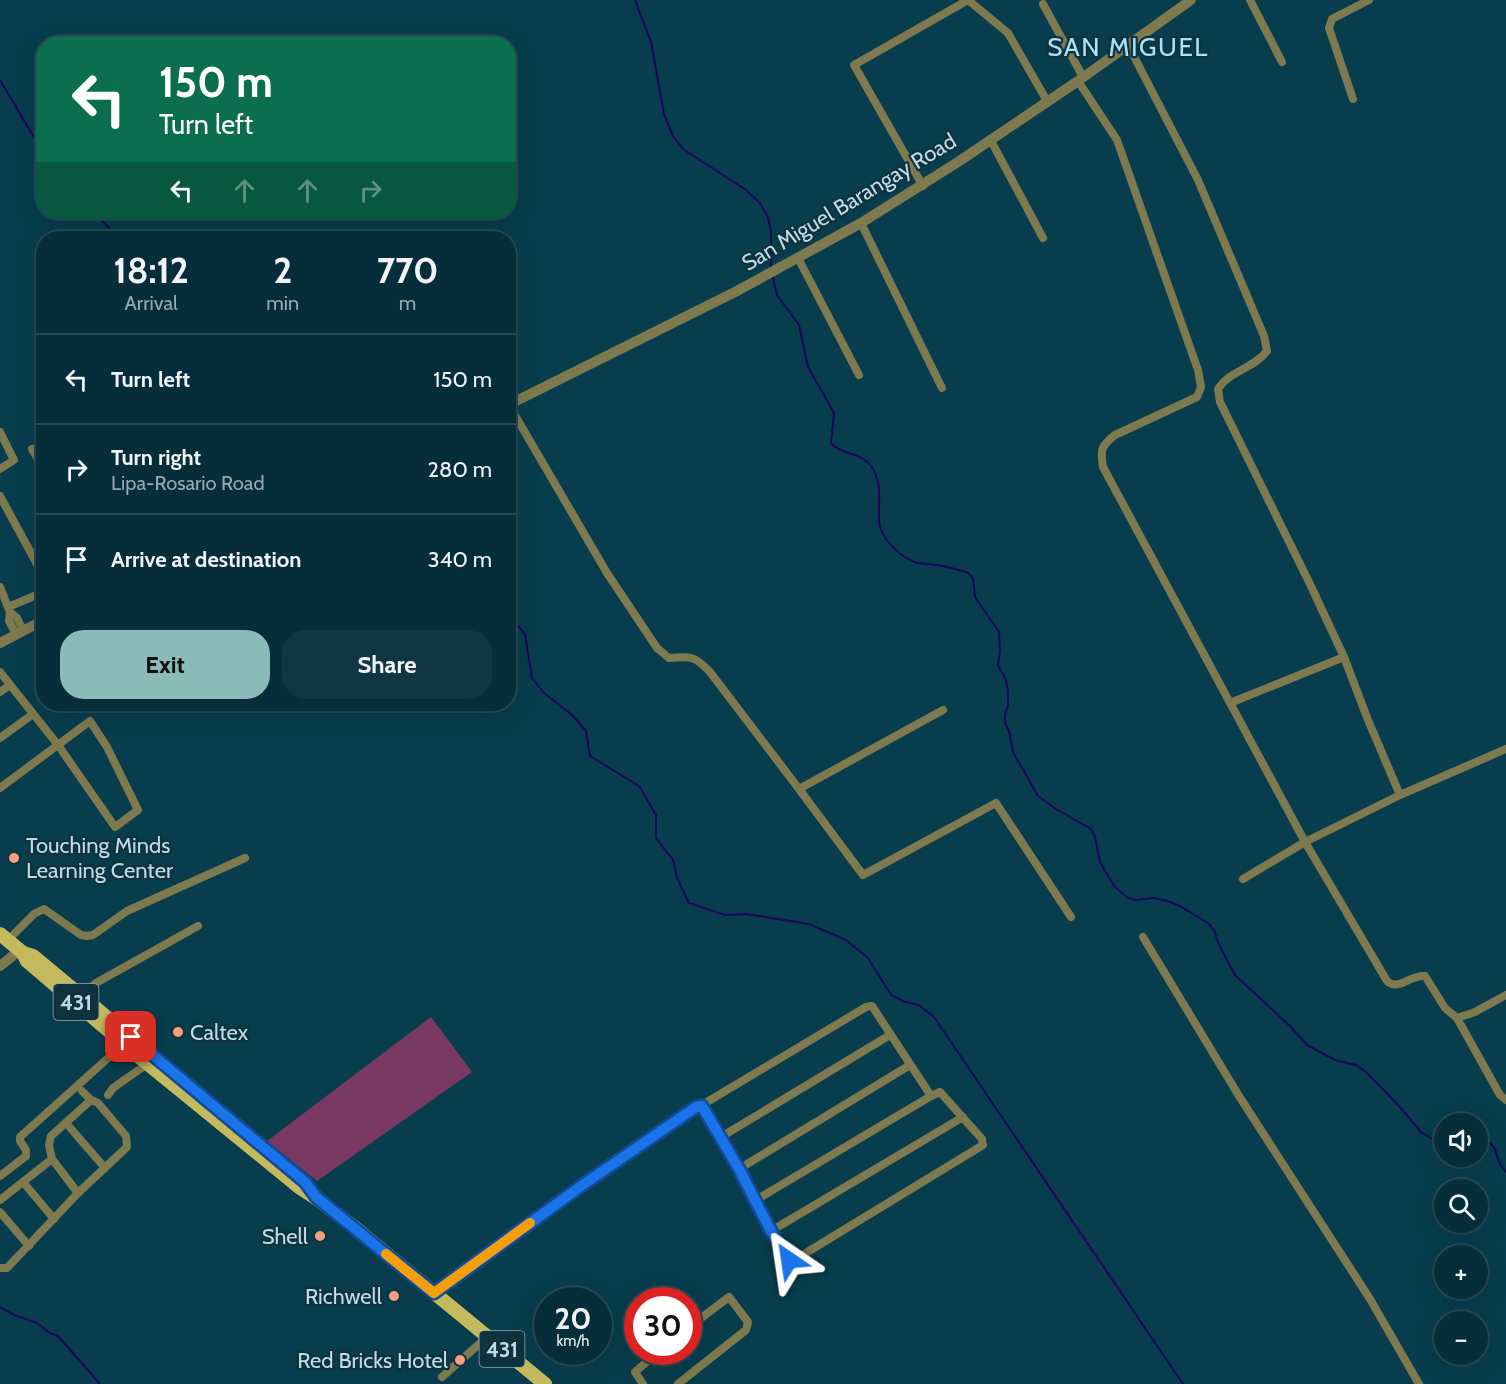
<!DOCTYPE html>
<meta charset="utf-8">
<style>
:root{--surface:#062e3a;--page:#0f3642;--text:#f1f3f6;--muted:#98a8af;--line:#274a54;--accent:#8bbbb9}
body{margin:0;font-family:Cabin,sans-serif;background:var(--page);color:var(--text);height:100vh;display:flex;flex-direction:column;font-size:22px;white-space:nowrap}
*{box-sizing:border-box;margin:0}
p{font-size:20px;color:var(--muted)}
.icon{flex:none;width:33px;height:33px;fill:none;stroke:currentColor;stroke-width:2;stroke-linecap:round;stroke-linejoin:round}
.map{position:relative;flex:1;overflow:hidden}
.panel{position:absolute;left:36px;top:231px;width:480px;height:480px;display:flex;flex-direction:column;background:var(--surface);border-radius:24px;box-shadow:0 6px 24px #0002,0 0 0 2px var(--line)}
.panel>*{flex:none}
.guide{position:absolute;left:36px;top:36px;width:480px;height:183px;border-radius:24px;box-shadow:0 6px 24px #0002,0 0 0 2px var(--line);background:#0b6e4f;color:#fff;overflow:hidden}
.fabs{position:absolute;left:1434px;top:1113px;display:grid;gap:12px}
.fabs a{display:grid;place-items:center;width:54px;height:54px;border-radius:50%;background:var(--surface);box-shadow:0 6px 24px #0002,0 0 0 2px var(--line);font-size:30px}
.speed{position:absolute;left:534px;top:1287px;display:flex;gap:12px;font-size:30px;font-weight:700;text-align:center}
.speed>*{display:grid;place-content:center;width:78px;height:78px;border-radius:50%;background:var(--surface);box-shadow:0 6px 24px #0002,0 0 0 2px var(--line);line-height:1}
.speed small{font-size:15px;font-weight:400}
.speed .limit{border:9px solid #d22;background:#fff;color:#111}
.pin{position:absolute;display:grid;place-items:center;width:51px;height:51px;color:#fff;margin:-26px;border-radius:12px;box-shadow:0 3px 9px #0006}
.me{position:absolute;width:66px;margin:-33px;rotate:328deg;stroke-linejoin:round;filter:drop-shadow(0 0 4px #0008)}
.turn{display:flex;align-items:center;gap:21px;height:126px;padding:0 24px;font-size:27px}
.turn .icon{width:78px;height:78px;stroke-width:2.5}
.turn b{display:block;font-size:42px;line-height:51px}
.lanes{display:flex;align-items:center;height:57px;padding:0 24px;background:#0003;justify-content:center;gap:30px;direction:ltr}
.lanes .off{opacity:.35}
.eta{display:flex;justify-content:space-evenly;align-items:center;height:102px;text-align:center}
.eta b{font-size:36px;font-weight:800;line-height:42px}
.button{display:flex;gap:12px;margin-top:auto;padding:12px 24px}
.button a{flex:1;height:69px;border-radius:24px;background:var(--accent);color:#111;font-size:24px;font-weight:800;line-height:69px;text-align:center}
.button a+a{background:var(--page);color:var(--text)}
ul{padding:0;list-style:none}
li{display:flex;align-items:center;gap:18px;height:90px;padding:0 24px;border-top:2px solid var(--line)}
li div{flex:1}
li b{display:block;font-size:22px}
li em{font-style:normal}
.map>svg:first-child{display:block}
.green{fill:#7a3963}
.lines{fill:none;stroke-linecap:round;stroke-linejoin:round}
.stream{stroke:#1d045c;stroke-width:2}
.minor{stroke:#7e794e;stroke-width:8}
.tertiary{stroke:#7e794e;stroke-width:10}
.primary{stroke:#c4ba5d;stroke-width:14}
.route-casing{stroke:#114b97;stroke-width:15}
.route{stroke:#1a73e8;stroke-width:10}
.slow{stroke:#f59e0b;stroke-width:10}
.poi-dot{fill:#f2a07f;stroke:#10323d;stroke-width:2}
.labels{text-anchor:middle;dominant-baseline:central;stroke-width:4.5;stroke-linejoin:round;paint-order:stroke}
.shield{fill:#10323d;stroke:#8aa9b5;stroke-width:1.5}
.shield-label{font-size:21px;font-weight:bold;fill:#bedce8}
.street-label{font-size:22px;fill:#bedce8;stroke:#10323d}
.poi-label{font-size:22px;fill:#bedce8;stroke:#10323d;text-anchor:end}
.quarter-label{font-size:26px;letter-spacing:1.5px;fill:#a3e3fb;stroke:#10323d}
</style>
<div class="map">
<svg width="1506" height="1384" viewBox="0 0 1506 1384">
<rect width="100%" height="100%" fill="#083d4d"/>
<path class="green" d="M431 1017 472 1072 317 1181 267 1141Z"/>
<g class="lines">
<g class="stream">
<path d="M635 0 651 42 664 114 673 136 683 149 746 190 759 202 767 215 771 230V266"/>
<path d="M0 80 44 154"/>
<path d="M94 212 118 238"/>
<path d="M773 278 777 295 799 325 808 367 834 413 831 443C843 457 865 450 875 473 882 488 878 504 879 520 880 539 900 557 917 563 923 564 930 564 936 565 946 566 957 570 967 572L973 578 975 597 999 632 1000 651 998 665 1006 680 1008 691V705L1005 715V723L1009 731 1013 752 1038 796 1056 809 1091 829 1095 837 1100 862 1114 886 1128 898 1136 900 1154 898 1164 900 1178 905 1208 923 1214 930 1219 945 1235 975 1290 1026 1307 1045 1335 1060 1356 1065 1366 1072 1399 1106 1421 1132 1434 1140H1444"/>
<path d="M508 615 525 634 532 678 544 693 572 715 586 731 590 756 639 786 656 815V838L673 860 677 878 689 903 725 915 746 914 809 924 846 940 868 958 891 995 905 1002 919 1005 934 1017 1183 1384"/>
<path d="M1478 1137C1506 1148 1489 1155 1506 1172"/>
<path d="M0 1307 14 1315 37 1323 50 1333 58 1336 100 1384"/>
</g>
<g class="minor">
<path d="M1250 0 1282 62"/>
<path d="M1043 4 1083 77"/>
<path d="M1128 45 1198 180 1264 336 1267 351C1253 369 1229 371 1218 389L1220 402 1309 582 1344 657 1368 720 1400 795"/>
<path d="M1078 81 1117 140 1198 370 1201 387 1197 397 1115 435C1101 446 1100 450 1103 467L1305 842 1387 981C1398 992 1411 974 1425 976L1445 1008 1457 1018 1475 1012 1506 995"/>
<path d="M1353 99 1329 28 1332 19 1369 0"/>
<path d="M990 139 1043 238"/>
<path d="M923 186 854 65 968 0 1008 33 1047 101"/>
<path d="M861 223 942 388"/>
<path d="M798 258 859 375"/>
<path d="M509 405 607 573 657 648 669 658C691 656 695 656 710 672L799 789 943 710"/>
<path d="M0 432 14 460 0 469"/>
<path d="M32 449 44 469"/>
<path d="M0 496 44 577"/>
<path d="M0 587 10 612 9 621 16 634"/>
<path d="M8 607 44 592"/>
<path d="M10 612 17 618 23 630"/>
<path d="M0 672 58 745 115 827 138 810 107 747 90 721 0 788"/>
<path d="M0 692 10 685"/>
<path d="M1230 703 1344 657"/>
<path d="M0 738 33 714"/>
<path d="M799 789 863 875 996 803 1071 917"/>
<path d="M1243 879 1305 842 1400 795 1506 749"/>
<path d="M1143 937 1239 1096 1370 1299 1419 1384"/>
<path d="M8 940 34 914 44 909 81 935 87 936 93 935 127 911 245 858"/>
<path d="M79 999 96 983 198 926"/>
<path d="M1457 1018 1500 1095 1506 1100"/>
<path d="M108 1095 113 1088 150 1062"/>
<path d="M66 1123 105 1168"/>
<path d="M721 1137 890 1035"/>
<path d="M52 1159 78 1193"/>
<path d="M739 1169 910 1065"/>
<path d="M0 1176 26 1156V1150L20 1141V1137L126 1042"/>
<path d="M23 1182 54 1219"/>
<path d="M0 1200 52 1159 49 1145 51 1136 91 1100"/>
<path d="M756 1200 931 1096"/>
<path d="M0 1212 29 1246"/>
<path d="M771 1231 963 1117"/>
<path d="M0 1268H7L78 1193 127 1147 126 1136 98 1103 91 1100 82 1091"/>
<path d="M434 1293 583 1184 696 1107 702 1105 866 1007 872 1006 931 1096 940 1092 982 1139 983 1145 796 1259 789 1260 771 1231 707 1110 702 1105"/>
<path d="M442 1377 487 1337"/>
<path d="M643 1384 635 1372 658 1352"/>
<path d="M678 1384 746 1330 748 1322 729 1297 688 1328"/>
</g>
<g class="tertiary">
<path d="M508 405 737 291 861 223 958 162 1078 81 1191 0"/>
<path d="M0 643 44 620"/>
<path d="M0 966 20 950"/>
</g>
<g class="primary">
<path d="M0 934 23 953"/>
<path d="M316 1198 305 1182 33 956 23 953 27 961 137 1055 299 1187 316 1198 354 1227 545 1384"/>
</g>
</g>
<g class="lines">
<defs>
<path id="route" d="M131 1037 305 1182 316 1197 434 1293 584 1184 696 1107 702 1106 739 1169 771 1231 789 1260"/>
</defs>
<use href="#route" class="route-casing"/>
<use href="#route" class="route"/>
<path class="slow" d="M386 1254 434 1293 530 1223"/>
</g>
<g class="poi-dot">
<circle cx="14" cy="858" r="6"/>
<circle cx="178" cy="1032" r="6"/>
<circle cx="320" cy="1236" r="6"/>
<circle cx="394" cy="1296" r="6"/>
<circle cx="460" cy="1360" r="6"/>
</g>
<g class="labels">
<g class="shield">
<rect x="53.5" y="984" width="45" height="36" rx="4.5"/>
<rect x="479.5" y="1331" width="45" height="36" rx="4.5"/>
</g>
<g class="shield-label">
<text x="76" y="1002">431</text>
<text x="502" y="1349">431</text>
</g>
<g class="street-label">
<text transform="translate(849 202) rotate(-31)">San Miguel Barangay Road</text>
</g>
<g class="poi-label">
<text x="26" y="845" text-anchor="start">Touching Minds<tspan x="26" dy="25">Learning Center</tspan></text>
<text x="190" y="1032" text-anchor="start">Caltex</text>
<text x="308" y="1236">Shell</text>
<text x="382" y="1296">Richwell</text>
<text x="448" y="1360">Red Bricks Hotel</text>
</g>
<g class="quarter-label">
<text x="1128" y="47">SAN MIGUEL</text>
</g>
</g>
</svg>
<div class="fabs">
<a><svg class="icon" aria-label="sound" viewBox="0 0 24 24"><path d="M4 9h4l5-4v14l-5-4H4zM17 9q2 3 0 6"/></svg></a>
<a><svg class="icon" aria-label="search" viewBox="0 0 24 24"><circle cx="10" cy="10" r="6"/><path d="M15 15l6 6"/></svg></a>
<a>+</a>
<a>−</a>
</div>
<div class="speed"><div>20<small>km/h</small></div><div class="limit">30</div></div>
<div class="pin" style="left:131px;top:1037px;background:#d93025"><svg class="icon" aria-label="arrive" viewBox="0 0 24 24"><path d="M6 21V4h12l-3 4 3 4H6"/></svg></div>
<svg class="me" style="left:789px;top:1260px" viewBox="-20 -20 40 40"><path d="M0-17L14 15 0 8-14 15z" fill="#1a73e8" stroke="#fff" stroke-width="4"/></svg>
<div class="guide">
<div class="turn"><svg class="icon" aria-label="left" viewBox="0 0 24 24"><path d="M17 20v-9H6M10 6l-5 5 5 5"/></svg><div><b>150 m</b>Turn left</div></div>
<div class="lanes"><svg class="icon" aria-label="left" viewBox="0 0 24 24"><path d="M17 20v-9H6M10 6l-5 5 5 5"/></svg><svg class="icon off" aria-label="ahead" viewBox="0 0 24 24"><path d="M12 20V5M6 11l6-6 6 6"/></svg><svg class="icon off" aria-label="ahead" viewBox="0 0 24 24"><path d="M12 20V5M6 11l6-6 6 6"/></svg><svg class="icon off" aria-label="right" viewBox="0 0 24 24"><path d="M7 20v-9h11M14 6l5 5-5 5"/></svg></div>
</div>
<section class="panel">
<div class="eta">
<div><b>18:12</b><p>Arrival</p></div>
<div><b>2</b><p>min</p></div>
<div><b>770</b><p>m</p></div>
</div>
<ul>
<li><svg class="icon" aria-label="left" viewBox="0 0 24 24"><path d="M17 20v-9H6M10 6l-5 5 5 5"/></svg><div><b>Turn left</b></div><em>150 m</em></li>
<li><svg class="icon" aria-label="right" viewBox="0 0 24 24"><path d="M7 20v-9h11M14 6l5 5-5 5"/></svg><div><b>Turn right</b><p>Lipa-Rosario Road</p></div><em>280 m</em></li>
<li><svg class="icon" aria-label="arrive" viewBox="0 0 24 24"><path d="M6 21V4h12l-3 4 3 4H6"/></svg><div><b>Arrive at destination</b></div><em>340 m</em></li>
</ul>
<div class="button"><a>Exit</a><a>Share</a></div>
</section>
</div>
